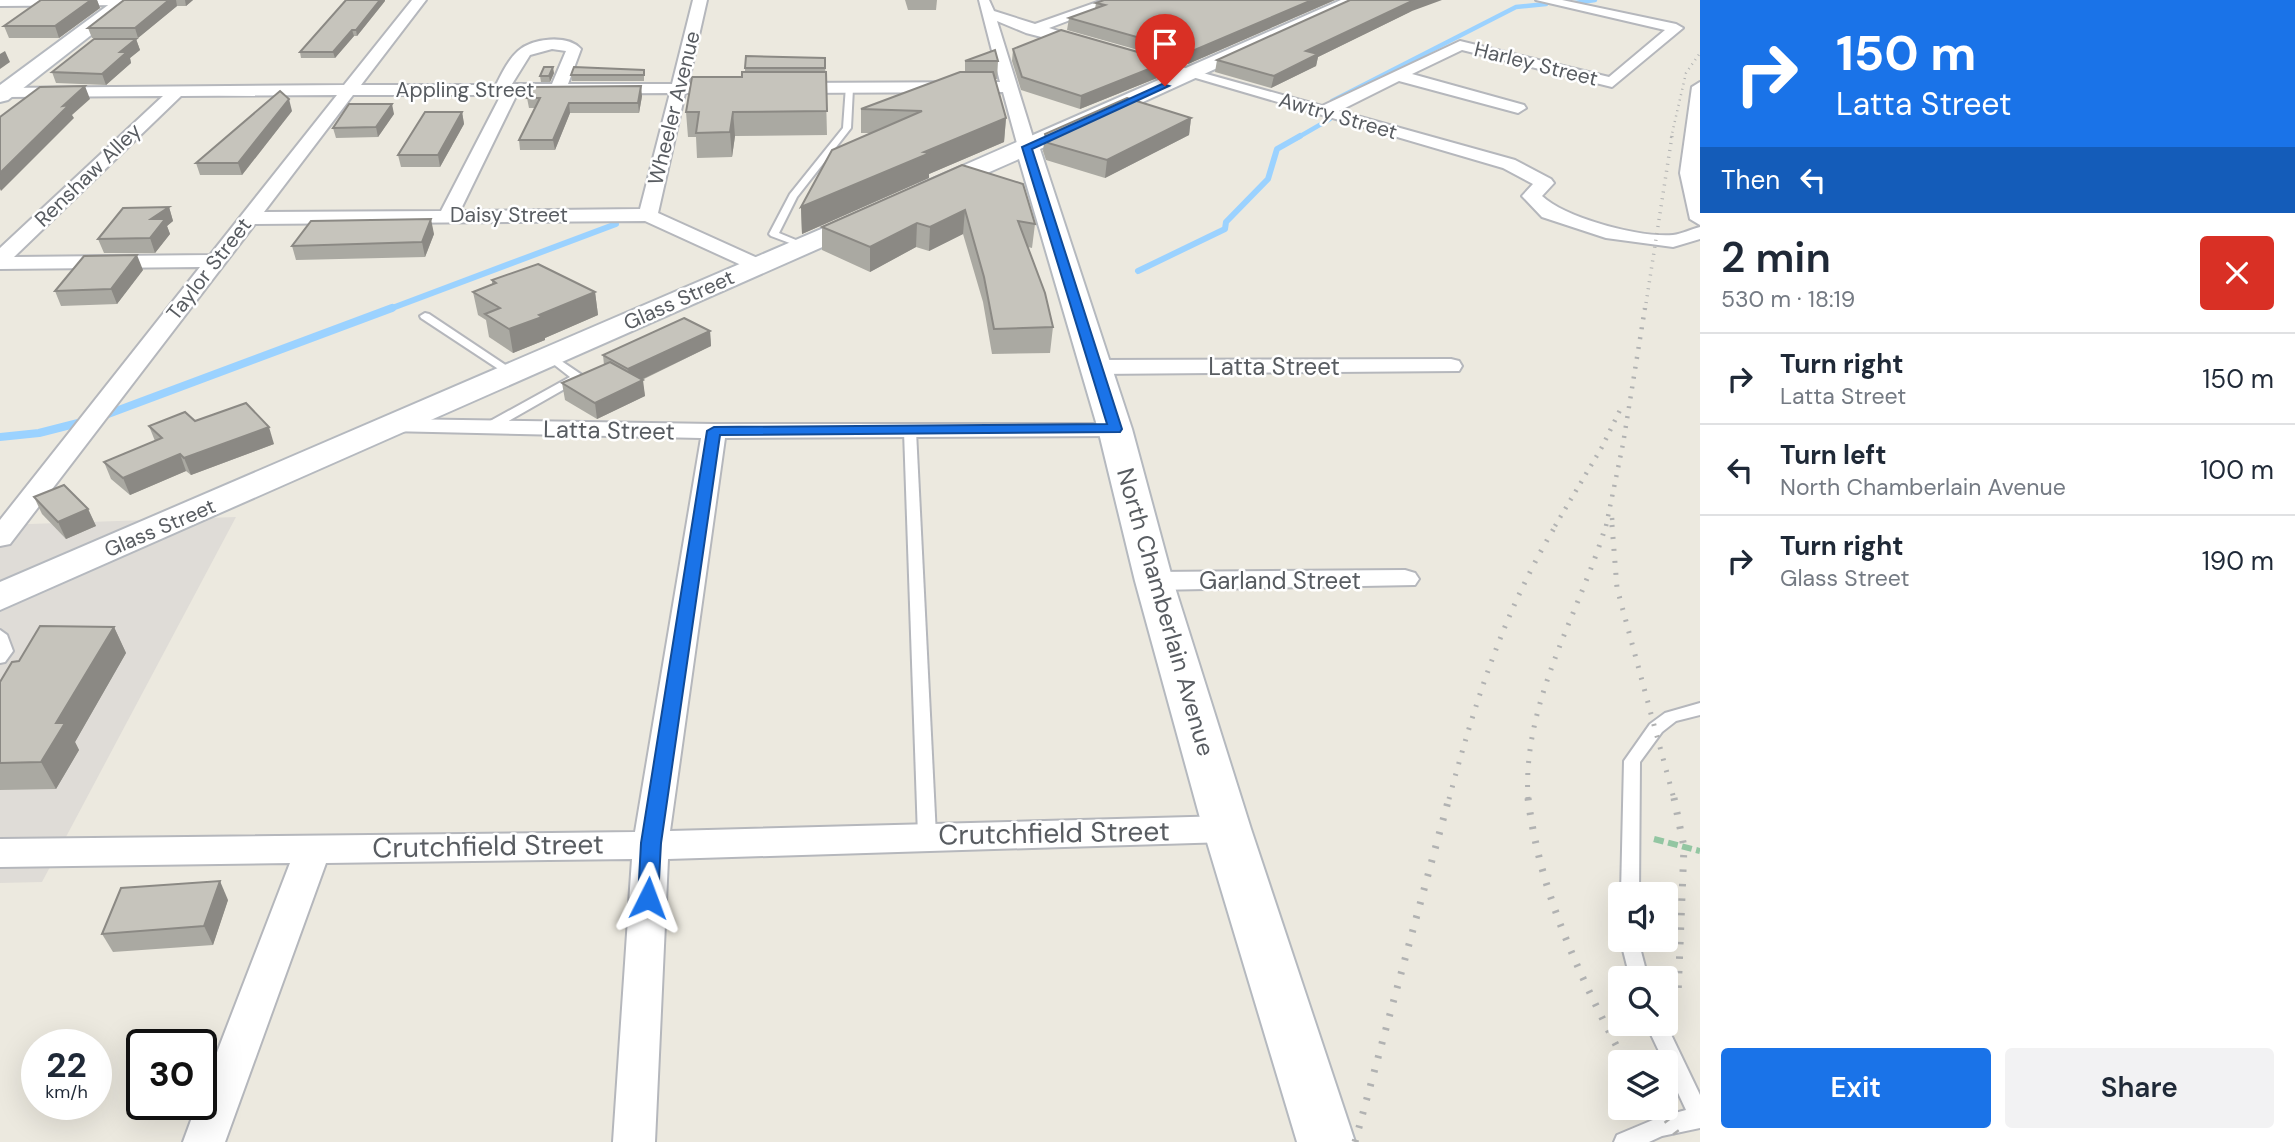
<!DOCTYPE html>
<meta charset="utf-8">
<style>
:root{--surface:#fff;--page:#f2f2f3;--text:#1f2937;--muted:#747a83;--line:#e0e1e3;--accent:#1a73e8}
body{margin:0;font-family:"DM Sans",sans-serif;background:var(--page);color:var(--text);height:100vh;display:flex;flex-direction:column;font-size:26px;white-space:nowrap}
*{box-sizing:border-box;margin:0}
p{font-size:23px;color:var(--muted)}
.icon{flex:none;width:38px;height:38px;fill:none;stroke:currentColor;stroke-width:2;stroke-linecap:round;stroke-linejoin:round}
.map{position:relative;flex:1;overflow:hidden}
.details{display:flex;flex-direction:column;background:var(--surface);width:595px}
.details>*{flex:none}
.guide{background:#1a73e8;color:#fff;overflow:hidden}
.buttons{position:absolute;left:1608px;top:882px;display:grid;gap:14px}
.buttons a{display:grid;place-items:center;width:70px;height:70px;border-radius:7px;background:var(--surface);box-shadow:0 7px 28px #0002;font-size:35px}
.speed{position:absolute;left:21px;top:1029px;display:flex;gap:14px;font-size:35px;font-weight:700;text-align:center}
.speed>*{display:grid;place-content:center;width:91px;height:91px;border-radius:50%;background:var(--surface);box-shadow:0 7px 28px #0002;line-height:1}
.speed small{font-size:18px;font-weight:400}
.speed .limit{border:4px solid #111;border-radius:10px;background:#fff;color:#111}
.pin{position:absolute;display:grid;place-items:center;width:60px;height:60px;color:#fff;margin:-72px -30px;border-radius:50% 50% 50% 0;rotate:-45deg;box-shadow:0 0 7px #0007}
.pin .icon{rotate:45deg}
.me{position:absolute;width:77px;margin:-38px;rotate:3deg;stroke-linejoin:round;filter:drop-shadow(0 0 5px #0008)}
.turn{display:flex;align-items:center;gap:24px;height:147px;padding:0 21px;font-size:32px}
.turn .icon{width:91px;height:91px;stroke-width:2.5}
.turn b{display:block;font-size:49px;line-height:60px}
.then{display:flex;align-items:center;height:66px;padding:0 21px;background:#0003;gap:14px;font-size:26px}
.round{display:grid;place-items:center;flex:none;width:74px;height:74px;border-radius:7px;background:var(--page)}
.overview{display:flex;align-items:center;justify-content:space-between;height:119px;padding:0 21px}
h1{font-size:42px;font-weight:600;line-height:52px}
.primary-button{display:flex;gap:14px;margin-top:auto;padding:14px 21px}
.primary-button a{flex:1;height:80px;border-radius:7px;background:var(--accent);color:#fff;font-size:28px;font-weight:600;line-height:80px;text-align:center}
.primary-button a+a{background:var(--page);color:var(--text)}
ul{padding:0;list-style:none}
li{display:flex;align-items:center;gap:21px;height:91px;padding:0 21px;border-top:2px solid var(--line)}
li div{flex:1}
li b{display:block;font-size:26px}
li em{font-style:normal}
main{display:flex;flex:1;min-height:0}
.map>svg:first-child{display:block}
.industrial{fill:#dfdcd7}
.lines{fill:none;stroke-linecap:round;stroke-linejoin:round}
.stream-far2{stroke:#9bd2ff;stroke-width:4.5}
.stream-far1{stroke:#9bd2ff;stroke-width:6}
.stream{stroke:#9bd2ff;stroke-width:8}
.lane-casing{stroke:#b5b7bc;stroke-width:4}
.street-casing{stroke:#b5b7bc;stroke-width:4}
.secondary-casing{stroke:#b5b9bf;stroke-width:4}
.path{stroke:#93c6a2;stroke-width:6;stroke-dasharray:10 4.5;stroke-linecap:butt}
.lane{fill:#fff;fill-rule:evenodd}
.street{fill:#fff;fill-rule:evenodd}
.secondary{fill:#fff;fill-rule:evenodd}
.rail-far4{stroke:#b1b2b2;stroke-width:2.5;stroke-dasharray:1 4.5;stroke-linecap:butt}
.rail-far3{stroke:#b1b2b2;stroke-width:3.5;stroke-dasharray:1 6;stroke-linecap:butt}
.rail-far2{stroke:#b1b2b2;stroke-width:4.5;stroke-dasharray:2 8;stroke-linecap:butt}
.rail-far1{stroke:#b1b2b2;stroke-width:5;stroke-dasharray:2 10;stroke-linecap:butt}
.rail{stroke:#b1b2b2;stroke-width:7;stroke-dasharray:2.5 12;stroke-linecap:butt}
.wall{fill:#aaa9a2}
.shaded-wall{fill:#8b8984}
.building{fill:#c6c4bc;stroke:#8b8984;stroke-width:2}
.route{fill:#1a73e8;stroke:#114b97;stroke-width:2}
.labels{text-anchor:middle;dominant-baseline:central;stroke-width:5;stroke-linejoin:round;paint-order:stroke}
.far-street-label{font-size:21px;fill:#585c61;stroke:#fff}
.street-label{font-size:24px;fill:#585c61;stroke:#fff}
.near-street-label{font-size:28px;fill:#585c61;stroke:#fff}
</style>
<main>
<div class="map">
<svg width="1700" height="1142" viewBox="0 0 1700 1142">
<rect width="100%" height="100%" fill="#ece9df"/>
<path class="industrial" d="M236 517 42 882 0 883V525Z"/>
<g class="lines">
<g class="stream-far2">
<path d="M1568 4 1595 0"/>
<path d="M1330 107 1332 101 1516 7 1546 4"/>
<path d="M1297 138 1330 119"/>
</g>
<g class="stream-far1">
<path d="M1138 271 1225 229 1226 222 1268 179 1277 149 1300 136"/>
<path d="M387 310 616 224"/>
</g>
<g class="stream">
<path d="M100 417 392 308"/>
<path d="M0 437 39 433 86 421"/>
</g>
<defs>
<g id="lane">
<path d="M846 86 853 88 851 128 797 197 779 233 808 245 803 248 771 236 769 234 790 194 843 128Z"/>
<path d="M425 313 429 314 519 374 517 376H509L421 318 420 316Z"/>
<path d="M551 354 582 375V379L491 431H483L481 428 483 425 570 377 547 359 545 357Z"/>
<path d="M910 427 916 431 936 836 933 841 927 843 921 841 918 836 904 431Z"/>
<path d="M0 630 7 635 13 651 5 662 0 663Z"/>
<path d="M1700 703V715L1676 721 1662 732 1640 762 1639 894H1621L1624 761 1650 724 1665 713Z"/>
<path d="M1620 938 1638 940 1648 978H1630Z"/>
<path d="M1646 1024H1666L1700 1095V1128L1662 1136 1649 1142H1614L1617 1135 1660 1117 1686 1110 1666 1067V1062H1664Z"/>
</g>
<g id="street">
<path d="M0 0H131L132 1 125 5 0 6Z"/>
<path d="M412 0H426L361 85H496C502 73 508 60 518 51 532 38 568 34 581 49L568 84H672L693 0H707L688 84 729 83 737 88 729 93H685L658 213 764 261 767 265 764 269H750L645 221 255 224 10 544 0 546V520L200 267 0 269V248L163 96 4 97 0 96V88L344 85ZM552 49 566 51 552 84H512L530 55ZM670 93 640 209 460 211 517 94ZM337 95 210 255 14 257 181 96ZM353 95H501L441 211 264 212Z"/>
<path d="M979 0H989L994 11 1035 24 1103 0H1123L1049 28 1093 42V48L1088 49 1026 33 997 21 1036 147 1033 151H1021L1018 147 1003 92 787 93 779 88 787 83 1000 82Z"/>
<path d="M1536 0H1562L1676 24 1683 28 1612 87 1462 50 1412 74 1524 105 1526 108 1518 113 1399 81 1339 111 1515 160 1551 179 1554 183 1542 196C1565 218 1640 238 1673 235 1682 234 1691 229 1700 227V239L1673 247 1606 238 1542 217 1522 196 1533 184 1503 168 1124 57 1131 53 1322 106 1460 41 1609 77 1665 30Z"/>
<path d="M1700 82V225L1690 219 1680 173 1692 87Z"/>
<path d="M1451 359 1459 361 1462 366 1459 371 1096 374 1085 367 1096 360Z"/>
<path d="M397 419 714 424H1124L1127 429 1124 434 1115 436 725 438 670 831 1227 816 1239 820 1244 829 1239 838 1227 842 668 859 655 1142H613L632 859 326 863 225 1142H183L197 1104H201V1094L290 863 0 867V839L635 832 701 438 388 431 385 426 388 421Z"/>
<path d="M1405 570 1415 573 1419 579 1415 585 1154 590 1144 587 1140 581 1144 575 1154 572Z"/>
</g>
<g id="secondary">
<path d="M115 0H136L8 100 0 102V85Z"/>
<path d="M1341 0H1366L1040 149 1132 429 1173 581 1251 829 1355 1142H1297L1203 829 1135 581 1098 429 1019 159 937 195H919L915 190 919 185Z"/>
<path d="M870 208 879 210 883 216 879 222 0 610V582Z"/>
</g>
</defs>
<use href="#lane" class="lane-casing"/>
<use href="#street" class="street-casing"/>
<use href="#secondary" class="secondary-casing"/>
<path class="path" d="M1654 839 1700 851"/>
<use href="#lane" class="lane"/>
<use href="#street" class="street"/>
<use href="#secondary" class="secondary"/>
<path class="rail-far4" d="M1671 138 1686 73 1700 53"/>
<path class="rail-far3" d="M1645 310 1672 136"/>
<g class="rail-far2">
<path d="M1612 518 1613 526"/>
<path d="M1555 526 1602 447 1622 406"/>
<path d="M1606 526 1623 444 1645 308"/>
</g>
<g class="rail-far1">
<path d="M1612 525 1617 588 1674 799"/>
<path d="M1449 799C1475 702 1504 611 1556 525"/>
<path d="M1528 799C1522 702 1579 615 1606 525"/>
</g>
<g class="rail">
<path d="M1528 798C1540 894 1580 977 1625 1062"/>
<path d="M1674 798 1684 847 1678 995"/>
<path d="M1658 1108 1683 1142"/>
<path d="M1355 1142 1449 798"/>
</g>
</g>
<g class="wall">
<path d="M41 0H97L100 8 59 38H9L4 26Z"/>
<path d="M124 0H193L186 6H177L138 38H92L88 28Z"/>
<path d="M905 0H937L936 10H908Z"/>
<path d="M1335 0 1188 64 1067 30 1069 18 1095 9 1096 3Z"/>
<path d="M385 1 357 36H354L335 58H301L300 52Z"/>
<path d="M1412 11 1318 57 1316 66 1271 88 1215 72 1217 60Z"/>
<path d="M136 39 140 50 130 58 131 63 106 85 56 83 52 72Z"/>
<path d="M1013 49 1169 61 1167 74 1080 109 1021 90 1012 61Z"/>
<path d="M825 58 827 135 735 136 732 157 697 158 696 137H688L686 112 742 77 745 72V68Z"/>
<path d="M965 61H998L997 79H995L1006 118 1004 142 929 174V178L802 234 801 207 870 133H861V109L965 72Z"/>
<path d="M644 70V81H572L571 75Z"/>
<path d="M554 73 550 82H541L540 76Z"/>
<path d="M642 96 639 113H570L555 150H520L519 140 535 108H529L527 98Z"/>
<path d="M292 111 242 175H200L196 163Z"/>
<path d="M462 112 464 124 440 167H401L398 155Z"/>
<path d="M394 114 378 137 336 138 333 128Z"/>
<path d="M1191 118 1189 135 1105 178 1046 160 1043 151 1045 134Z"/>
<path d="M962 165 1035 224 1032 248 1028 247 1053 327 1050 353 992 354 983 302 963 234 929 251 916 247 870 272 822 250V227Z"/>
<path d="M169 207 173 221 167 226 170 234 155 253H104L98 239Z"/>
<path d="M434 234 425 257 296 260 292 246Z"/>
<path d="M143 270 117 304 61 306 55 291Z"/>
<path d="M492 280 595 292 598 315 545 338V340L513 353 489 337 486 320 478 315 473 292 492 285Z"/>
<path d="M710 331 711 346 642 380 645 396 597 419 565 400 562 383 604 365 603 355Z"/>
<path d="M195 421 274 444 191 475 186 471 130 495 111 479 104 462 155 441 149 426Z"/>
<path d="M34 497 88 509 96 526 66 539 42 514Z"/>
<path d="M114 627 126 653 75 742 79 750 56 789 0 790V682L19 661Z"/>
<path d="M228 900 213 945 113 952 102 934Z"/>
</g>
<g class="shaded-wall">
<path d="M91 0H97L100 8 59 38 55 26Z"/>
<path d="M169 0H176L177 6 138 38 135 28Z"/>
<path d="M185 0H193L186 6Z"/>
<path d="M380 0H385V1L357 36 356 30Z"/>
<path d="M1312 0H1335L1188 64 1190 52Z"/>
<path d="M1414 0H1442L1412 11 1318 57 1316 66 1271 88 1274 76 1306 51Z"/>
<path d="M352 30 354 36 335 58 333 52Z"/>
<path d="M136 39 140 50 130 58 131 63 106 85 102 74 120 52Z"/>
<path d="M5 51 10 62 0 69V54Z"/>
<path d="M1169 61 1167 74 1080 109 1081 96Z"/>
<path d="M553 67 554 73 550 82 549 76Z"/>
<path d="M85 86 90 99 72 115 74 118 1 191 0 189V173L63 106Z"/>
<path d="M641 86 642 96 639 113 638 103Z"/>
<path d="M289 99 292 111 242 175 238 163Z"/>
<path d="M569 103 570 113 555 150 553 140Z"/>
<path d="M392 104 394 114 378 137 376 127Z"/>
<path d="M462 112 464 124 440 167 438 155Z"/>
<path d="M733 112 735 136 732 157 730 132Z"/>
<path d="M1006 118 1004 142 929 174V178L802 234 801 207 924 152Z"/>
<path d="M1191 118 1189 135 1105 178 1107 160Z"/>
<path d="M169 207 173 221 167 226 170 234 155 253 150 238 151 219Z"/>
<path d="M965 210 963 234 929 251 930 227Z"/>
<path d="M431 219 434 234 425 257 422 242Z"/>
<path d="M917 223 916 247 870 272V247Z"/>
<path d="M137 255 143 270 117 304 111 289Z"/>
<path d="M595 292 598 315 545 338V340L513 353 509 329 539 315Z"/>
<path d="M710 331 711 346 630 385 628 369Z"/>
<path d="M643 380 645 396 597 419 595 403Z"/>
<path d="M269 427 274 444 191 475 184 458Z"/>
<path d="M180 454 186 471 130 495 123 478Z"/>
<path d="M88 509 96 526 66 539 58 522Z"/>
<path d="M114 627 126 653 75 742 79 750 56 789 41 762 56 723Z"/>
<path d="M220 881 228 900 213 945 204 926Z"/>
</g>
<g class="building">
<path d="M41 0H91L55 26H4Z"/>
<path d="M124 0H169L135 28H88Z"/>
<path d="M346 0H380L356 30H352L333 52H300Z"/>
<path d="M1104 0H1312L1190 52 1069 18 1105 5 1096 3Z"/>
<path d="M1350 0H1414L1306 51 1318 54 1274 76 1217 60Z"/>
<path d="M1061 30 1169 61 1081 96 1022 77 1013 49Z"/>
<path d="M94 39H136L120 52H127L102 74 52 72Z"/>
<path d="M995 50 998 61H965Z"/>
<path d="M746 56 825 58V68H745Z"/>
<path d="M544 67H553L549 76H540Z"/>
<path d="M574 67 644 70V75H571Z"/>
<path d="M742 72H826L827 111 733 112 730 132 696 133 699 112H686L692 77H742Z"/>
<path d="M960 72H993L1006 118 924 152 930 153 801 207 832 150 922 111 861 109Z"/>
<path d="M85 86 63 106 69 105 0 173V117L40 87Z"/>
<path d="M641 86 638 103H569L553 140H519L540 98H527L533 87Z"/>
<path d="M280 91 289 99 238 163H196Z"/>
<path d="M1127 98 1191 118 1107 160 1048 143 1045 134Z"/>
<path d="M349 104H392L376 127 333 128Z"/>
<path d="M425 112H462L438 155H398Z"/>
<path d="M962 165 1023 184 1035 224 1018 221 1045 293 1053 327 994 329 984 277 965 210 930 227 917 223 870 247 822 227Z"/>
<path d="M169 207 151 219H165L150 238 98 239 123 208Z"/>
<path d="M431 219 422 242 292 246 311 221Z"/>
<path d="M137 255 111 289 55 291 84 256Z"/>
<path d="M538 264 595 292 539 315 542 317 509 329 485 314 500 308 473 292 496 283 492 280Z"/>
<path d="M684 318 710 331 628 369 603 355Z"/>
<path d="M610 362 643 380 595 403 562 383Z"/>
<path d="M246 403 269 427 184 458 180 454 123 478 104 462 162 438 149 426 185 412 195 421Z"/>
<path d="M64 485 88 509 58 522 34 497Z"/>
<path d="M40 626 114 627 56 723H65L41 762 0 763V682L12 662 19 661Z"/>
<path d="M220 881 204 926 102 934 121 888Z"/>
</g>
<path class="route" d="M1162 84 1169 86 1032 149 1122 429 1120 432 720 435 661 843 658 898 655 904 648 906 641 904 638 898 641 843 707 431 714 427 1107 424 1022 147Z"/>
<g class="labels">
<g class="far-street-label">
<text transform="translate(1536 64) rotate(14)">Harley Street</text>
<text x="465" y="90">Appling Street</text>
<text transform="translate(674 108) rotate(-76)">Wheeler Avenue</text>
<text transform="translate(1338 116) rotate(16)">Awtry Street</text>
<text transform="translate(88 175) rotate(-44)">Renshaw Alley</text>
<text x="509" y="215">Daisy Street</text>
<text transform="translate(209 269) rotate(-52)">Taylor Street</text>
<text transform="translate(679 300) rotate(-24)">Glass Street</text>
<text transform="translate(160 528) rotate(-23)">Glass Street</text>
</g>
<g class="street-label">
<text x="1274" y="366">Latta Street</text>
<text transform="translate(609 430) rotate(1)">Latta Street</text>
<text x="1280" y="580">Garland Street</text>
<text transform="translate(1166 612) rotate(74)">North Chamberlain Avenue</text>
</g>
<g class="near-street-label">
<text transform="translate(1054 833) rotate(-1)">Crutchfield Street</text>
<text transform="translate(488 846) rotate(-1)">Crutchfield Street</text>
</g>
</g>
</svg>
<div class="buttons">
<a><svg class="icon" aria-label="sound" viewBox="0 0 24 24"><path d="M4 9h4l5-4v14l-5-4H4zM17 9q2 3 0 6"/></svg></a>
<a><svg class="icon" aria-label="search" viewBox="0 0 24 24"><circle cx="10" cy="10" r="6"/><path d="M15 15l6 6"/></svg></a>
<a><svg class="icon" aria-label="layers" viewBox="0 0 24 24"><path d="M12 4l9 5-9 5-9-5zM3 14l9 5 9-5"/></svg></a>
</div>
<div class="speed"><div>22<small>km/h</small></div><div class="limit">30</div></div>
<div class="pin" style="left:1165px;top:86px;background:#d93025"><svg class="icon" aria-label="arrive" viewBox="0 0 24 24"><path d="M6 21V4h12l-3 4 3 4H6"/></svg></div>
<svg class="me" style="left:648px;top:898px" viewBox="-20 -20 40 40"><path d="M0-17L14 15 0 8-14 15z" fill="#1a73e8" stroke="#fff" stroke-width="4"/></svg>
</div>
<section class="details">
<div class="guide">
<div class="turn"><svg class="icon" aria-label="right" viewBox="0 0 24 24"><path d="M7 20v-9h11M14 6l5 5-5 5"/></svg><div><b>150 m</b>Latta Street</div></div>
<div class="then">Then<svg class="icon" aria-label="left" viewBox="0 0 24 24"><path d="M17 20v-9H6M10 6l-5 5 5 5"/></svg></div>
</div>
<div class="overview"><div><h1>2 min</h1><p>530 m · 18:19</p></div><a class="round" style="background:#d93025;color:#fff"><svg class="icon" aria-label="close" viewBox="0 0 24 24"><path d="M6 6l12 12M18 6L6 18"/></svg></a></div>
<ul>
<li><svg class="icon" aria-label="right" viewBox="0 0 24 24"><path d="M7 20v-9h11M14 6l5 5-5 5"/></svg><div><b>Turn right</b><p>Latta Street</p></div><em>150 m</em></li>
<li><svg class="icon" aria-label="left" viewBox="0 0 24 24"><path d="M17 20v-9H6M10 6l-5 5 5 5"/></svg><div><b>Turn left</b><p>North Chamberlain Avenue</p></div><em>100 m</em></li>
<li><svg class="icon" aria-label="right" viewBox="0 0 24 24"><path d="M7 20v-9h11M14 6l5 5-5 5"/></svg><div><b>Turn right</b><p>Glass Street</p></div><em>190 m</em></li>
</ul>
<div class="primary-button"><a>Exit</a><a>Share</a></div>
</section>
</main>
